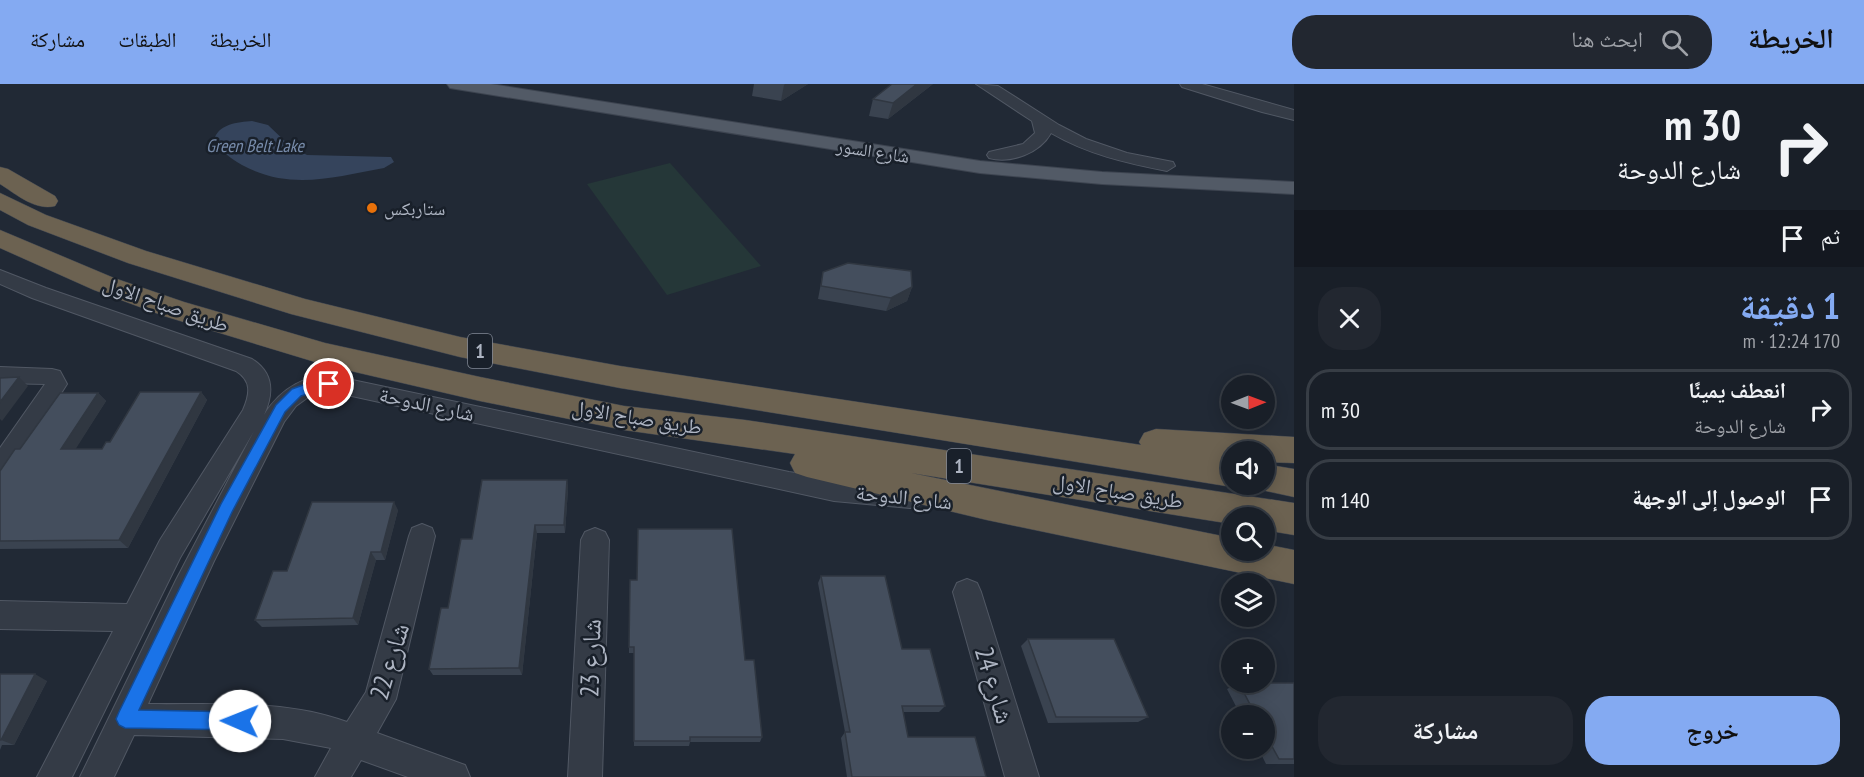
<!DOCTYPE html>
<html lang="ar">
<meta charset="utf-8">
<style>
:root{--surface:#191f28;--page:#222730;--text:#f1f3f6;--muted:#9fa2a8;--line:#373d45;--accent:#84aaf2}
body{margin:0;font-family:"PT Sans Narrow","Noto Naskh Arabic",sans-serif;background:var(--page);color:var(--text);direction:rtl;height:100vh;display:flex;flex-direction:column;font-size:22px;white-space:nowrap}
*{box-sizing:border-box;margin:0}
p{font-size:20px;color:var(--muted)}
.icon{flex:none;width:33px;height:33px;fill:none;stroke:currentColor;stroke-width:2;stroke-linecap:round;stroke-linejoin:round}
.map{position:relative;flex:1;overflow:hidden;direction:ltr}
.details{display:flex;flex-direction:column;background:var(--surface);width:570px}
.details>*{flex:none}
.hud{background:#191f28;color:var(--text);overflow:hidden}
.needle{width:39px;rotate:89deg}
.buttons{position:absolute;left:1221px;top:291px;display:grid;gap:12px}
.buttons a{display:grid;place-items:center;width:54px;height:54px;border-radius:50%;background:var(--surface);box-shadow:0 3px 15px #0003,0 0 0 2px var(--line);font-size:30px}
.pin{position:absolute;display:grid;place-items:center;width:51px;height:51px;color:#fff;margin:-26px;border:3px solid #fff;border-radius:50%;box-shadow:0 2px 6px #0007}
.me{position:absolute;width:66px;margin:-33px;rotate:271deg;stroke-linejoin:round;filter:drop-shadow(0 0 4px #0008)}
.turn{display:flex;align-items:center;gap:21px;height:126px;padding:0 24px;font-size:27px}
.turn .icon{width:78px;height:78px;stroke-width:2.5}
.turn b{display:block;font-size:42px;line-height:51px}
.then{display:flex;align-items:center;height:57px;padding:0 24px;background:#0003;gap:12px;font-size:22px}
.round{display:grid;place-items:center;flex:none;width:63px;height:63px;border-radius:24px;background:var(--page)}
.head{display:flex;align-items:center;justify-content:space-between;height:102px;padding:0 24px}
h1{font-size:36px;font-weight:700;line-height:45px;color:var(--accent)}
.primary-button{display:flex;gap:12px;margin-top:auto;padding:12px 24px}
.primary-button a{flex:1;height:69px;border-radius:24px;background:var(--accent);color:#111;font-size:24px;font-weight:700;line-height:69px;text-align:center}
.primary-button a+a{background:var(--page);color:var(--text)}
ul{padding:0;list-style:none}
li{display:flex;align-items:center;gap:18px;height:81px;margin:0 12px 9px;padding:0 12px;border:3px solid var(--line);border-radius:24px}
li div{flex:1}
li b{display:block;font-size:22px}
li em{font-style:normal}
header{display:flex;align-items:center;gap:36px;box-sizing:border-box;height:84px;padding:0 30px;background:var(--accent);color:#111}
header strong{font-size:28px}
nav{display:flex;gap:33px;margin-inline-start:auto;font-size:21px}
.search{width:420px;height:54px;background:var(--page);display:flex;align-items:center;gap:15px;box-sizing:border-box;padding:0 21px;border-radius:24px;color:var(--muted);font-size:22px}
main{display:flex;flex:1;min-height:0}
.map>svg:first-child{display:block}
.green{fill:#253738}
.water{fill:#35445c}
.lines{fill:none;stroke-linecap:round;stroke-linejoin:round}
.minor-casing{stroke:#515864;stroke-width:2}
.major-casing{stroke:#3d4450;stroke-width:2}
.highway-casing{stroke:#3e4551;stroke-width:1}
.minor{fill:#343b46;fill-rule:evenodd}
.major{fill:#525a66;fill-rule:evenodd}
.highway{fill:#6c6251;fill-rule:evenodd}
.wall{fill:#3a4350}
.shaded-wall{fill:#303741}
.building{fill:#444e5d;stroke:#303741;stroke-width:1.5}
.route{fill:#1a73e8;stroke:#114b97;stroke-width:1.5}
.food-dot{fill:#e8710a;stroke:#19202a;stroke-width:2}
.labels{text-anchor:middle;dominant-baseline:central;stroke-width:5;stroke-linejoin:round;paint-order:stroke}
.far-water-label{font-size:18px;font-style:italic;fill:#778baa;stroke:#19202a}
.far-street-label{font-size:18px;fill:#aeb5c3;stroke:#19202a}
.far-poi-label{font-size:18px;fill:#aeb5c3;stroke:#19202a;text-anchor:start}
.shield{fill:#19202a;stroke:#818895;stroke-width:1.5}
.shield-label{font-size:20px;font-weight:bold;fill:#aeb5c3}
.street-label{font-size:21px;fill:#aeb5c3;stroke:#19202a}
.near-street-label{font-size:26px;fill:#aeb5c3;stroke:#19202a}
</style>
<header>
<strong>الخريطة</strong>
<div class="search"><svg class="icon" aria-label="search" viewBox="0 0 24 24"><circle cx="10" cy="10" r="6"/><path d="M15 15l6 6"/></svg>ابحث هنا</div>
<nav><a>الخريطة</a><a>الطبقات</a><a>مشاركة</a></nav>
</header>
<main>
<section class="details">
<div class="hud">
<div class="turn"><svg class="icon" aria-label="right" viewBox="0 0 24 24"><path d="M7 20v-9h11M14 6l5 5-5 5"/></svg><div><b>30 m</b>شارع الدوحة</div></div>
<div class="then">ثم<svg class="icon" aria-label="arrive" viewBox="0 0 24 24"><path d="M6 21V4h12l-3 4 3 4H6"/></svg></div>
</div>
<div class="head"><div><h1>1 دقيقة</h1><p>170 m · 12:24</p></div><a class="round"><svg class="icon" aria-label="close" viewBox="0 0 24 24"><path d="M6 6l12 12M18 6L6 18"/></svg></a></div>
<ul>
<li><svg class="icon" aria-label="right" viewBox="0 0 24 24"><path d="M7 20v-9h11M14 6l5 5-5 5"/></svg><div><b>انعطف يمينًا</b><p>شارع الدوحة</p></div><em>30 m</em></li>
<li><svg class="icon" aria-label="arrive" viewBox="0 0 24 24"><path d="M6 21V4h12l-3 4 3 4H6"/></svg><div><b>الوصول إلى الوجهة</b></div><em>140 m</em></li>
</ul>
<div class="primary-button"><a>خروج</a><a>مشاركة</a></div>
</section>
<div class="map">
<svg width="1294" height="693" viewBox="0 0 1294 693">
<rect width="100%" height="100%" fill="#212935"/>
<path class="green" d="M670 79 761 182 667 211 587 100Z"/>
<path class="water" d="M252 37 268 41 291 63 307 71 391 73 394 78 384 84C334 93 290 107 242 81 232 75 220 67 214 57 217 40 238 38 252 37Z"/>
<g class="lines">
<defs>
<g id="minor">
<path d="M976 0 998 2 1059 41 1086 55 1127 69 1173 78 1175 82 1167 87C1126 79 1087 70 1051 49 1040 69 1011 80 989 74L987 71 989 68 1023 60 1035 49 1032 37Z"/>
<path d="M1180 0H1202L1294 26V36L1262 28 1182 3Z"/>
<path d="M0 186 46 204 252 275C274 289 274 309 264 331 281 304 306 289 338 293L789 388 834 395 910 402 919 405 923 413 919 421 910 424 834 417 338 309H318L307 314 296 322 284 338 214 477 148 620C214 621 285 615 347 638L366 608 409 452 412 444 422 440 432 444 435 452 396 615 377 649 465 681 470 693H408L361 676 351 693H315L331 664 283 655 134 651 114 693H80L176 496 254 347 180 474 72 693H37L113 547 0 545V517L127 520 160 456 243 326C250 310 252 297 236 287L32 214 0 200Z"/>
<path d="M0 283 52 285 60 287 67 300 9 391 0 394V364L45 300 0 299Z"/>
<path d="M595 444 605 448 609 456 602 693H568L581 456 585 448Z"/>
<path d="M967 495 977 499 981 508 1039 693H1005L953 508 957 499Z"/>
</g>
<path id="major" d="M447 0H491L980 77 1102 88 1294 98V110L1102 100 980 89 456 5 450 4Z"/>
<g id="highway">
<path d="M0 83 8 85 55 112 58 117 55 122C35 127 16 110 0 100Z"/>
<path d="M0 109 46 131 146 167 305 215 460 253 620 282 1141 361 1139 358 1144 349 1156 345 1294 353V379L1264 378V368H1232V400H1240L1232 403 620 304 460 273 291 230 128 179 28 141 0 126Z"/>
<path d="M0 146 114 194 184 218 325 259 480 293 624 322 745 336 1294 419V451L1264 446V434H1232V440L911 389 1232 454V466H1264V460L1294 466V500L987 436 807 393 795 389 790 379 795 370 624 346 480 317 325 281 164 232 94 206 0 164Z"/>
<path d="M1264 380 1294 385V413L1252 404 1250 400H1264Z"/>
</g>
</defs>
<use href="#minor" class="minor-casing"/>
<use href="#major" class="major-casing"/>
<use href="#highway" class="highway-casing"/>
<use href="#minor" class="minor"/>
<use href="#major" class="major"/>
<use href="#highway" class="highway"/>
</g>
<g class="wall">
<path d="M754 0H808L781 17 752 12Z"/>
<path d="M933 0 888 35 869 32 873 15Z"/>
<path d="M823 188 912 203 907 217 886 227 818 215Z"/>
<path d="M201 308 207 316 128 464 0 465V387L98 309 106 317 75 365H102L110 358Z"/>
<path d="M567 396 568 405 565 449H537L522 591H433L429 585 448 524 472 455Z"/>
<path d="M398 426 385 476H376L358 541 262 543 255 536 287 487Z"/>
<path d="M821 492 902 565 945 622 939 628H903L908 653 986 693H847L841 654 845 648 818 499Z"/>
<path d="M630 496 745 576 762 653 760 658H690L689 662H634V569H629V563Z"/>
<path d="M1028 555 1148 633 1138 638 1048 639 1021 562Z"/>
<path d="M0 590 47 597 14 661H2L0 666Z"/>
<path d="M1239 599H1294V680H1266L1258 664H1264V632H1241L1227 605Z"/>
</g>
<g class="shaded-wall">
<path d="M785 0H808L781 17 784 1Z"/>
<path d="M917 0H933L888 35 893 19Z"/>
<path d="M912 203 907 217 886 227 891 214Z"/>
<path d="M19 293 28 302 2 337 0 335V318Z"/>
<path d="M201 308 207 316 128 464 119 456Z"/>
<path d="M98 309 106 317 70 374 61 365Z"/>
<path d="M567 396 568 405 565 449 564 441Z"/>
<path d="M394 418 398 426 385 476 381 468Z"/>
<path d="M535 441 537 449 522 591 519 584Z"/>
<path d="M371 468 376 476 358 541 353 534Z"/>
<path d="M35 590 47 597 14 661 1 656Z"/>
</g>
<g class="building">
<path d="M892 0H917L893 19 873 15Z"/>
<path d="M848 179 911 187 912 203 891 214 821 202 823 188Z"/>
<path d="M19 293 0 318V294Z"/>
<path d="M140 308H201L119 456 0 457V387L15 365H20L60 309H98L61 365H102L106 358H110Z"/>
<path d="M482 396H567L564 441H535L519 584 429 585 441 524H448L461 455H472Z"/>
<path d="M312 418H394L381 468H371L353 534 255 536 273 487H287Z"/>
<path d="M638 445H732L745 576H754L762 653H690V657H634V563H629L630 496H637Z"/>
<path d="M821 492H885L902 565H930L945 622H902L908 653H975L986 693H852L845 648H850Z"/>
<path d="M1028 555H1114L1148 633H1056Z"/>
<path d="M0 590H35L1 656H0Z"/>
<path d="M1239 599H1294V675H1279L1264 648V632H1256Z"/>
</g>
<path class="route" d="M329 295 336 300 334 303 301 312 285 328 232 428 139 626 240 628 247 631 249 637 247 644 240 646 125 644 119 641 116 635 119 628 221 420 276 321 292 305 314 297Z"/>
<circle class="food-dot" cx="372" cy="124" r="6"/>
<g class="labels">
<g class="far-water-label">
<text x="255" y="61">Green Belt Lake</text>
</g>
<g class="far-street-label">
<text transform="translate(873 67) rotate(9)">شارع السور</text>
</g>
<g class="far-poi-label">
<text x="384" y="124">ستاربكس</text>
</g>
<g class="shield">
<rect x="468" y="250" width="24" height="34" rx="4.5"/>
<rect x="947" y="365" width="24" height="34" rx="4.5"/>
</g>
<g class="shield-label">
<text x="480" y="267">1</text>
<text x="959" y="382">1</text>
</g>
<g class="street-label">
<text transform="translate(166 220) rotate(19)">طريق صباح الاول</text>
<text transform="translate(427 320) rotate(12)">شارع الدوحة</text>
<text transform="translate(637 333) rotate(9)">طريق صباح الاول</text>
<text transform="translate(1118 407) rotate(9)">طريق صباح الاول</text>
<text transform="translate(904 413) rotate(6)">شارع الدوحة</text>
</g>
<g class="near-street-label">
<text transform="translate(590 574) rotate(-88)">شارع 23</text>
<text transform="translate(389 577) rotate(-73)">شارع 22</text>
<text transform="translate(995 601) rotate(73)">شارع 24</text>
</g>
</g>
</svg>
<div class="buttons">
<a><svg class="needle" viewBox="-14 -14 28 28"><path d="M0-13l5 13h-10z" fill="#e53935"/><path d="M0 13l5-13h-10z" fill="#9fa2a8"/></svg></a>
<a><svg class="icon" aria-label="sound" viewBox="0 0 24 24"><path d="M4 9h4l5-4v14l-5-4H4zM17 9q2 3 0 6"/></svg></a>
<a><svg class="icon" aria-label="search" viewBox="0 0 24 24"><circle cx="10" cy="10" r="6"/><path d="M15 15l6 6"/></svg></a>
<a><svg class="icon" aria-label="layers" viewBox="0 0 24 24"><path d="M12 4l9 5-9 5-9-5zM3 14l9 5 9-5"/></svg></a>
<a>+</a>
<a>−</a>
</div>
<div class="pin" style="left:329px;top:300px;background:#d93025"><svg class="icon" aria-label="arrive" viewBox="0 0 24 24"><path d="M6 21V4h12l-3 4 3 4H6"/></svg></div>
<svg class="me" style="left:240px;top:637px" viewBox="-20 -20 40 40"><circle r="19" fill="#fff"/><path d="M0-13L10 11 0 6-10 11z" fill="#1a73e8"/></svg>
</div>
</main>
